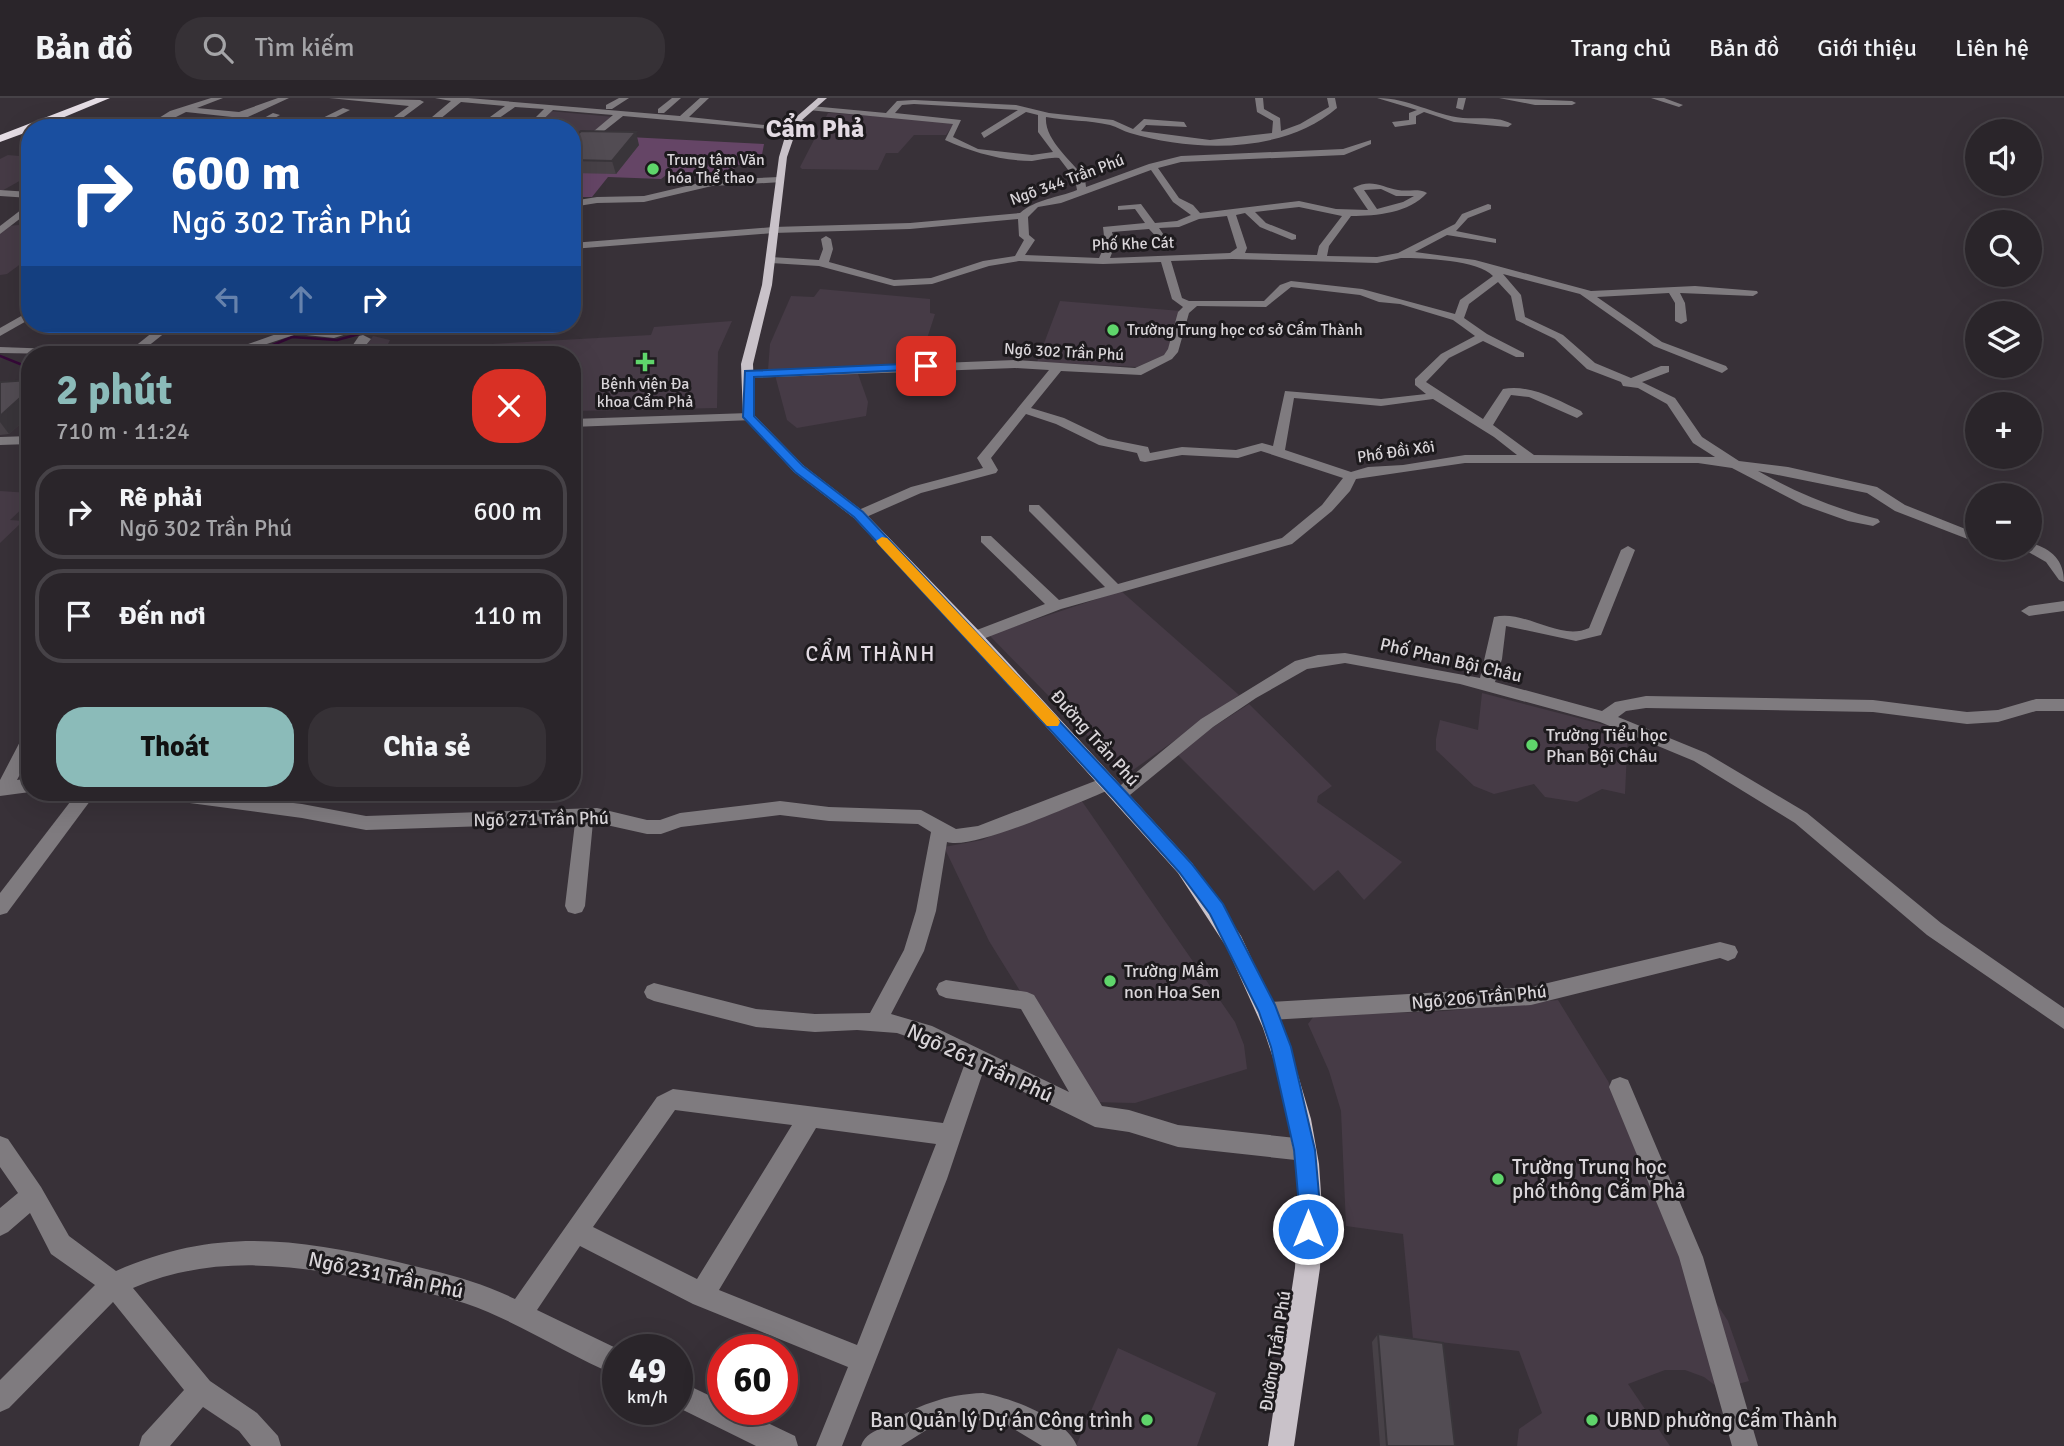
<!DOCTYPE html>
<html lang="vi">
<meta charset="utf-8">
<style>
:root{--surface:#2a252a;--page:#363136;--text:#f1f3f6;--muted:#a5a5a8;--line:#464247;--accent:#8bbbb9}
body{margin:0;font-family:Signika,sans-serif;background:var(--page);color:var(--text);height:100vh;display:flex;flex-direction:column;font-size:26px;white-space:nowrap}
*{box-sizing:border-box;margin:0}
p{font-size:23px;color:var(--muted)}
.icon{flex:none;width:38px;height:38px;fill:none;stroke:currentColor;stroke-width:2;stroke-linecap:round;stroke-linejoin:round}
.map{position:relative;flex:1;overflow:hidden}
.drawer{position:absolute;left:21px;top:248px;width:560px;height:455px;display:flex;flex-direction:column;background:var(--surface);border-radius:28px;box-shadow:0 7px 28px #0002,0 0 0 2px var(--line)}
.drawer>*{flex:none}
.top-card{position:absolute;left:21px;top:21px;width:560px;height:214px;border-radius:28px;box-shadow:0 7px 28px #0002,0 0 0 2px var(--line);background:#1a4fa0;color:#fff;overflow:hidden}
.tools{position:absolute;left:1965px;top:21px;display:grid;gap:14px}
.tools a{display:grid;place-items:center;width:77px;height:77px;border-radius:50%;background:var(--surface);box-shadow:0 7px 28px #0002,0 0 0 2px var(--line);font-size:35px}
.speed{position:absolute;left:602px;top:1236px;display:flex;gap:14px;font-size:35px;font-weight:700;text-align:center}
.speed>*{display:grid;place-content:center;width:91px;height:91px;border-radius:50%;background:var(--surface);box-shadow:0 7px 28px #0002,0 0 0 2px var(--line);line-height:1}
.speed small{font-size:18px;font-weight:400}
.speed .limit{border:10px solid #d22;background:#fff;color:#111}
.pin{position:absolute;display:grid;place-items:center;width:60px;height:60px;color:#fff;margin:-30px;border-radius:14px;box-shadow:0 4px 10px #0006}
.me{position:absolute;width:77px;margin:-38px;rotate:0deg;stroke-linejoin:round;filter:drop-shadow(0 0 5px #0008)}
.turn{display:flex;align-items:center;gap:24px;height:147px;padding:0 35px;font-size:32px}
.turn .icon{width:91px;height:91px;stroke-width:2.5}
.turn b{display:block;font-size:49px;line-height:60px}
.lanes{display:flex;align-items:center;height:66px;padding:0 35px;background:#0003;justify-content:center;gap:35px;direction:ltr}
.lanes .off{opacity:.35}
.round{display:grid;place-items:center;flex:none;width:74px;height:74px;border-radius:28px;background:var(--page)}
.summary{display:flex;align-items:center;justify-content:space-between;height:119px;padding:0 35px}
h1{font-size:42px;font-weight:700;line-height:52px;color:var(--accent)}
.action{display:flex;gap:14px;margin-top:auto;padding:14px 35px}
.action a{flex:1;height:80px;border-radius:28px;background:var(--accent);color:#111;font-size:28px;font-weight:700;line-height:80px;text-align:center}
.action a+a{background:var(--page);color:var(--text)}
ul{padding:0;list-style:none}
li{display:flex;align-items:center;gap:21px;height:94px;margin:0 14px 10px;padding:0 21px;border:4px solid var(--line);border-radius:28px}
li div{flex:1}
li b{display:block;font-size:26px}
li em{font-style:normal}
header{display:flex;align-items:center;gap:42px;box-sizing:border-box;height:98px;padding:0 35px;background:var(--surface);border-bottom:2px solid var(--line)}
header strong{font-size:33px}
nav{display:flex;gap:38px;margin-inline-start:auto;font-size:24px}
.search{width:490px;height:63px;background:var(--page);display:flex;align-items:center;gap:18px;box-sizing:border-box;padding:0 24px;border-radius:28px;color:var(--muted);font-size:26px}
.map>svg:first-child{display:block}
.built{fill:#463b46}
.green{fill:#654566}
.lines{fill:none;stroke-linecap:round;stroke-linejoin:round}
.stream{stroke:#350938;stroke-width:2.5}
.minor{fill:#7f7b7f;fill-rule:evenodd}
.major{fill:#c9c2c9;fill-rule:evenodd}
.highway{fill:#e6dee6;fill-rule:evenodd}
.wall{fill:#474147}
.shaded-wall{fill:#39353a}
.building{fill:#524c53;stroke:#39353a;stroke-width:2}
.route{fill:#1a73e8;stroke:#114b97;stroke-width:2}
.slow{fill:#f59e0b}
.poi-dot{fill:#5fd56b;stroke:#1d1a1d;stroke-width:2.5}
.labels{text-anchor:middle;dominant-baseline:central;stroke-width:6;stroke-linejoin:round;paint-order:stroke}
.far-poi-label{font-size:16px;fill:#d9d5d9;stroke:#1d1a1d;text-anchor:start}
.far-street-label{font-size:16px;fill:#d9d5d9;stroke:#1d1a1d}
.street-label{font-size:18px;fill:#d9d5d9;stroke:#1d1a1d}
.poi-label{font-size:18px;fill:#d9d5d9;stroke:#1d1a1d;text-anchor:start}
.quarter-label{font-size:21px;letter-spacing:2px;fill:#e3dbe3;stroke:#1d1a1d}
.near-street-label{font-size:21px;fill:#d9d5d9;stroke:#1d1a1d}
.near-poi-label{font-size:21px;fill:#d9d5d9;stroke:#1d1a1d;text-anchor:start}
.far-town-label{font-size:26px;font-weight:bold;fill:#e3dbe3;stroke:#1d1a1d}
</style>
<header>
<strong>Bản đồ</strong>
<div class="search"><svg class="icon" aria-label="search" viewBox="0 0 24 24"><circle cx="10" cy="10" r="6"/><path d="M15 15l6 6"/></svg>Tìm kiếm</div>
<nav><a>Trang chủ</a><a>Bản đồ</a><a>Giới thiệu</a><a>Liên hệ</a></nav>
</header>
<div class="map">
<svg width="2064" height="1348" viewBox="0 0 2064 1348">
<rect width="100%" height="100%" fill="#383138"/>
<g class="built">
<path d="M549 13 614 19 595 33 572 44V30H529Z"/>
<path d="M828 15H832L955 24 946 37H914L898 55H886L878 72 802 71 800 69Z"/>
<path d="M8 57 30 59V77L0 94V61Z"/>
<path d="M30 126V159L7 176 0 177V135L8 128Z"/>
<path d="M820 191 930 201V215L935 216 923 253 918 254 913 266 768 272 770 246 791 198 814 199Z"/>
<path d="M1060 203 1181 213 1169 255 1137 269 1037 264Z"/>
<path d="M732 223 718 254 717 310 572 313V257H360L373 238 390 242 388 246 422 250 651 237 654 229Z"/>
<path d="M857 273 868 304 866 318 797 330 787 322 775 277Z"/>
<path d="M0 393 30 395V403L10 422 23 423 0 445Z"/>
<path d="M1121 493 1239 597 1126 677 989 537Z"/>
<path d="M1482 595 1628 633 1625 696 1602 691 1577 704 1545 699 1534 686 1494 696 1474 688 1436 652V641L1440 622 1478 632Z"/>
<path d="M1249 606 1332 688 1318 698 1317 704 1402 764 1364 802 1338 772 1314 793 1177 656 1193 642Z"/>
<path d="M1079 699 1235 924 1244 947 1247 971 1135 1005 1089 1004 989 843 944 749 982 742Z"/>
<path d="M1558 902 1608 983 1699 1179 1728 1223 1749 1283 1720 1291 1704 1279 1685 1272H1665L1628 1286 1670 1348H1517L1519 1331 1542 1315 1519 1253 1413 1241 1403 1136 1346 1128 1341 1013 1329 973 1308 926 1314 918 1446 913Z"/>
<path d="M1118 1250 1216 1295 1197 1348H1076Z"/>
</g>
<path class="green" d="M590 37 764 46 760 67H736L732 75 670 74 661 81 608 79 592 99H572V49Z"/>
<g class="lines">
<g class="stream">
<path d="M249 257 292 239 337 242 396 226"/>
<path d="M0 258 30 270"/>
</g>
<g class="minor">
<path d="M211 0H223L197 10 239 14 278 0H289L224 30H213L232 19 186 14 154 30H143L170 13Z"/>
<path d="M329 0 420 2 424 4 389 30H379L409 8Z"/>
<path d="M435 0H468L680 18 700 0H709L689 19 784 29 780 32 623 18 599 37 585 38 572 50V42L580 34 594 33 613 17 553 12 534 30H525L544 11 515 9 485 30H475L505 8 461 4 429 30H419L451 3Z"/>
<path d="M619 0H629L612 11H606V7Z"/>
<path d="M672 0H681L664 15H658V11Z"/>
<path d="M1255 0H1263L1264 11 1280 20 1281 33 1300 26 1329 9 1327 0H1335L1337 10C1284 56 1194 54 1130 35 1123 33 1117 29 1110 27 1089 22 1067 23 1046 19 1044 42 1072 63 1085 81L1086 89 1149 66 1181 58 1343 51 1371 42V46L1344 57 1181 64 1158 70 1179 100 1193 107 1200 115 1299 103 1336 111 1368 112 1353 90C1371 80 1382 89 1398 92 1408 94 1418 90 1427 95 1409 115 1377 118 1351 118L1329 148 1327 158 1377 159 1398 155 1455 126 1462 116 1488 106 1491 107V111L1468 120 1456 133 1496 141V145L1447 137 1415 154 1475 162 1591 193 1695 188 1757 193 1758 195 1753 198 1680 195 1685 205 1687 223 1681 226 1675 223V205L1669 195 1597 199 1662 244 1726 268 1728 271 1722 275 1654 248 1580 196 1503 176 1521 197 1525 219 1563 237 1595 265 1631 280 1661 268H1669V274L1642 284 1675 300 1702 339 1739 363 1788 369 1877 389 1905 407 1978 436V445L1895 413 1867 395 1758 373C1797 395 1835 411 1878 421L1880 424 1873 428 1848 423 1803 407 1732 370 1698 365H1465L1356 381 1350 393 1332 413 1292 446 1061 511 975 544 967 539 969 535 1045 506 981 444V438H991L1059 502 1105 489 1029 413V407H1039L1118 486 1282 440 1322 407 1343 380 1261 353 1238 360 1182 357 1145 364 1140 363 1137 355 1099 347 1056 326 1026 316 991 360 998 372 996 375 921 395 864 420H854V414L911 389 983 370 977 360 1049 272 1015 270 749 280 745 279V273L1015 262 1135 270 1164 257 1168 251 1178 214 1183 209 1172 201 1161 164 1103 166 1019 163 989 168 932 186 894 188 819 168 771 165 766 162 771 159 819 162 823 151 821 141 826 138 831 141 833 151 829 164 894 182 931 180 983 163 1015 158 1024 142 1019 138 1018 121 910 131 773 135 572 151V145L773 129 910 125 1020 115C1036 101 1057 100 1077 92L1075 81 1059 60C1049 59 1041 62 1032 63 1002 63 972 54 945 42L953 26 808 12 811 8 886 15 897 3 914 2 1016 7 1049 15 1113 22 1133 31 1144 21 1184 24 1187 29 1146 27 1141 33 1210 42 1272 35 1273 23 1257 14ZM914 6 1018 12 981 35 984 40 1026 14 1038 17V34L1053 54 1032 57 978 51 953 39 961 22 895 15 902 7ZM1151 72 1173 104 1191 117 1177 123 1155 125 1141 106 1118 108V112L1135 111 1145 125 1103 129 1105 147 1099 160 1025 157 1035 142 1029 137 1028 119 1038 109 1061 105ZM1381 91 1396 98H1414L1403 104 1377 111 1364 92ZM1299 109 1342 118 1319 148 1317 157 1245 155 1247 150 1236 117 1245 115 1260 129 1292 142 1296 141V137L1266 125 1255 114ZM1227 118 1237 150 1230 155 1110 160 1115 147 1112 134 1149 131 1163 146 1168 143 1159 130 1179 129 1199 121ZM1401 160C1423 160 1479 162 1493 178L1460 202 1455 216 1362 191 1291 183 1280 187 1264 203H1189L1182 200 1171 163 1232 161 1377 165ZM1498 184 1511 198 1516 222 1555 241 1587 271 1621 284 1623 288 1638 290 1667 306 1693 345 1715 359 1534 357 1493 327 1511 297 1529 299 1577 320 1583 316 1581 313C1557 302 1531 286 1503 291L1483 321 1426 284 1449 260 1483 243 1516 259H1524V255L1487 236 1464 220 1469 206ZM1291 189 1360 197 1379 204 1400 206 1453 222 1475 238 1441 256 1415 281V287L1426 296 1381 301 1285 293 1273 348 1262 345 1236 352 1182 349 1150 355 1148 349 1108 341 1064 320 1031 310 1061 273 1141 277 1172 261 1178 254 1189 215 1197 208 1266 209ZM1294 300 1381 308 1433 301 1494 339 1517 357H1465L1403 367 1368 369 1351 374 1285 352Z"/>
<path d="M1377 0C1410 0 1432 17 1463 20 1480 21 1498 18 1512 26L1508 29 1454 24 1424 14 1416 18V26L1395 29 1392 24 1409 22V15L1417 12Z"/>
<path d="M1458 0H1466L1463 12 1456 10Z"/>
<path d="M1499 0 1572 3 1576 5 1572 7H1535Z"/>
<path d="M1651 0H1664L1683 7 1679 9Z"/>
<path d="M343 10 350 12 314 30H302Z"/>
<path d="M273 15 280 17 257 30H246Z"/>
<path d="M779 79 782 80V84L712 88 644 104 597 105 572 109V103L597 99 644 98 712 82Z"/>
<path d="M0 92 30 94V100L0 98Z"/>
<path d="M30 105V113L0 136V128Z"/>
<path d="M30 213V221L0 238V230Z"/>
<path d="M163 226H176L137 257H124Z"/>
<path d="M361 226H378L334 240 297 236 234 257H217L296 229 334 234Z"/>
<path d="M363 237 371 241 358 257H346L359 238Z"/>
<path d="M0 249 109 253 115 257 0 255Z"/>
<path d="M749 315 755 319 753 322 572 329V321Z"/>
<path d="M30 338V346L0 347V339Z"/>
<path d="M2030 445C2051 450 2064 462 2064 484L2059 482 2046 464 2025 452 2023 450H2030Z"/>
<path d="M1628 448 1635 452 1601 537 1576 543 1506 528 1502 561 1495 584 1602 613 1615 604 1646 598 1873 602 1967 614 1998 612 2036 601H2064V613H2036L1998 624 1967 626 1873 614 1646 610 1626 613 1618 619 1706 655 1807 715 1941 825 2064 910V931L1927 837 1795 725 1694 663 1600 624 1460 586 1345 565 1307 571 1256 600 1213 629 1125 701H1113L1110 696 1201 621 1295 563 1318 557 1345 555 1480 580 1494 519C1525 511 1560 544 1589 530L1621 452Z"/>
<path d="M2064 503V513L2029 518 2021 513 2029 508Z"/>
<path d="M30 634V657L17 682 30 680V694L0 698V682L24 636Z"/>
<path d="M1108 678 1114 680 1117 685 1114 690C1083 702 975 753 947 744L936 813 924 853 891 916 932 928 1069 994 1021 911 946 900 939 897 936 891 939 885 946 882 1027 894 1034 897 1102 1008 1129 1012 1178 1027 1305 1041 1313 1044 1316 1052 1313 1060 1305 1063 1178 1049 1129 1034 1095 1029 983 974 947 1081 842 1348H816L848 1269 693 1206 580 1148 537 1212 618 1251V1278C573 1259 532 1233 488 1214 459 1201 427 1195 395 1188 308 1168 218 1153 133 1190L210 1283 257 1315 278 1338 281 1348H251L239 1333 203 1309 170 1348H139L142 1338 184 1292 113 1204 9 1310 0 1314V1282L95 1187 51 1156 30 1115 8 1134 0 1138V1110L18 1095 0 1069V1038L8 1041 41 1089 69 1138 116 1173C216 1129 295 1140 398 1164 438 1174 477 1182 515 1201L657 999 673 991 943 1025 965 965 920 943 897 935 857 932 815 934 756 929 654 903 647 900 644 894 647 888 654 885 756 911 815 916 870 915 904 852 916 813 931 734 918 726 829 723 780 717 681 729 661 736H647L593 724 585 808 582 814 575 816 568 814 565 808 575 725 366 732 302 720 167 702 161 700 158 695H208L302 706 366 718 597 710 647 722H660L680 715 780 703 829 709 921 712 956 731 978 728ZM675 1012 792 1027 697 1181 593 1129ZM816 1030 936 1046 857 1247 719 1192Z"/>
<path d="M77 695H96L7 815 0 817V795Z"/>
<path d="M1720 844 1735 848 1738 854 1735 860 1728 863 1720 860 1531 907 1268 922 1261 920 1258 913 1261 906 1268 904 1531 889Z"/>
<path d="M1620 979 1628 982 1703 1159 1758 1348H1732L1679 1159 1609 989 1612 982Z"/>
<path d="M677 1282 723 1304V1311H738L795 1338 798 1348H756L677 1309Z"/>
<path d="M983 1295C1011 1300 1066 1320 1077 1348H1042L1009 1328 983 1322 946 1325 928 1331 901 1348H861C865 1336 874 1334 885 1328 915 1308 946 1296 983 1295Z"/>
</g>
<path class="major" d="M818 0H827L802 22 810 26 796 33 787 59 772 187 753 266 755 318 804 368 864 414 981 535 1192 765 1241 838 1284 930 1311 1021 1319 1066 1322 1110 1320 1170 1294 1348H1268L1295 1170 1298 1110 1296 1066 1278 975 1263 930 1227 850 1178 775 969 543 854 420 794 374 743 319 741 266 762 187 779 59 787 32 775 28 778 22 795 20ZM791 24 798 26 784 27V26Z"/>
<path class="highway" d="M96 0H110L38 30H30V33L0 44V37Z"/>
</g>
<g class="wall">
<path d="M572 42 639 47 616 76 572 75Z"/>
<path d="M30 282V317L9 336 0 337V284Z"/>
<path d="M1378 1236 1455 1348H1380L1372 1244Z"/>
</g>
<g class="shaded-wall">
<path d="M636 34 639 47 616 76 612 63Z"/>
<path d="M30 291V317L9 336 0 324V318Z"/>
</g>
<g class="building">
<path d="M581 33 636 34 612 63 572 62V42Z"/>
<path d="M30 282V291L0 318V284Z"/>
<path d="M1378 1236 1443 1245 1455 1348H1387Z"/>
</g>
<path class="route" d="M926 265 931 268 930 271 754 279V318L803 368 863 414 1124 692 1191 765 1223 806 1275 907 1291 949 1315 1052 1320 1108 1316 1139 1308 1142 1301 1139 1298 1131 1299 1108 1294 1052 1271 949 1259 914 1210 816 1179 774 1113 700 854 419 795 374 743 319 745 273Z"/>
<path class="slow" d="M882 439 887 440 1058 620 1060 624 1058 628H1047L878 446 876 443Z"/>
<g class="poi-dot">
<circle cx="653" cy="71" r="7"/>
<circle cx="1113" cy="232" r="7"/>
<path d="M641.5 253.5h7v7h7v7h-7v7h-7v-7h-7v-7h7z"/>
<circle cx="1532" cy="647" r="7"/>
<circle cx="1110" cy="883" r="7"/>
<circle cx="1498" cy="1081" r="7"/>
<circle cx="1147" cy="1322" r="7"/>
<circle cx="1592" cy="1322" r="7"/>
</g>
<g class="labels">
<g class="far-poi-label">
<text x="667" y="62">Trung tâm Văn<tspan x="667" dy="18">hóa Thể thao</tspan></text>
<text x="1127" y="232">Trường Trung học cơ sở Cẩm Thành</text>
<text x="645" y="286" text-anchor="middle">Bệnh viện Đa<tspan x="645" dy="18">khoa Cẩm Phả</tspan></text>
</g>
<g class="far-street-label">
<text transform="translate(1067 82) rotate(-20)">Ngõ 344 Trần Phú</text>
<text transform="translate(1133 146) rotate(-2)">Phố Khe Cát</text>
<text transform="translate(1064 254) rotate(3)">Ngõ 302 Trần Phú</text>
<text transform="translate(1396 354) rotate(-8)">Phố Đồi Xôi</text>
</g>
<g class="street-label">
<text transform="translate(1451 562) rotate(13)">Phố Phan Bội Châu</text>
<text transform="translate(1095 640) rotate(48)">Đường Trần Phú</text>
<text transform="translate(541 721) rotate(-1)">Ngõ 271 Trần Phú</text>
<text transform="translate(1479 899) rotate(-5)">Ngõ 206 Trần Phú</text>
<text transform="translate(1275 1253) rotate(-81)">Đường Trần Phú</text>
</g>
<g class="poi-label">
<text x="1546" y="637">Trường Tiểu học<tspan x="1546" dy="21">Phan Bội Châu</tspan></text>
<text x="1124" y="873">Trường Mầm<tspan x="1124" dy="21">non Hoa Sen</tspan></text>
</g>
<g class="quarter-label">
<text x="871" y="556">CẨM THÀNH</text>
</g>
<g class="near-street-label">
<text transform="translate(980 965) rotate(25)">Ngõ 261 Trần Phú</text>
<text transform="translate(386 1177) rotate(12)">Ngõ 231 Trần Phú</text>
</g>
<g class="near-poi-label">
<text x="1512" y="1069">Trường Trung học<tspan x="1512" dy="24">phổ thông Cẩm Phả</tspan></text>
<text x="1133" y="1322" text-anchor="end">Ban Quản lý Dự án Công trình</text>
<text x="1606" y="1322">UBND phường Cẩm Thành</text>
</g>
<g class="far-town-label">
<text x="815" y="31">Cẩm Phả</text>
</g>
</g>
</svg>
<div class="tools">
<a><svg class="icon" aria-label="sound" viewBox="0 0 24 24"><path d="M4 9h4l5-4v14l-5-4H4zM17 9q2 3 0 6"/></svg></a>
<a><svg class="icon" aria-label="search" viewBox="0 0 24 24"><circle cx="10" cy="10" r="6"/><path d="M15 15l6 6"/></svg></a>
<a><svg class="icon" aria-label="layers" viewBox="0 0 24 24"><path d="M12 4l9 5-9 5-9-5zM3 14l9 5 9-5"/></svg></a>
<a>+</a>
<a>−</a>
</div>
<div class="speed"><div>49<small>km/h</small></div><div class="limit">60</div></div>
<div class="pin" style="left:926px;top:268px;background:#d93025"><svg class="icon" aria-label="arrive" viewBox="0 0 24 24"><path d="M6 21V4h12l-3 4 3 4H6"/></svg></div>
<svg class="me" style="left:1308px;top:1131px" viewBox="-20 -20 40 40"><circle r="17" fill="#1a73e8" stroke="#fff" stroke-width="3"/><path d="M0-11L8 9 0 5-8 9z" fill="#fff"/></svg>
<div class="top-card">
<div class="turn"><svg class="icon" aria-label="right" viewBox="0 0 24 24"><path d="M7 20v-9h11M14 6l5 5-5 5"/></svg><div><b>600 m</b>Ngõ 302 Trần Phú</div></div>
<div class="lanes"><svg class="icon off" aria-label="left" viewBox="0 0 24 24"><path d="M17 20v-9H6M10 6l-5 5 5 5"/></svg><svg class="icon off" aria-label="ahead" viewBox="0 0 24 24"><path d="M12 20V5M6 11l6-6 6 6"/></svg><svg class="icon" aria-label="right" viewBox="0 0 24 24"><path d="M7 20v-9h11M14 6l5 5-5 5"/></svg></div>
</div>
<section class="drawer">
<div class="summary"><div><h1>2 phút</h1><p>710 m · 11:24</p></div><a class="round" style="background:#d93025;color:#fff"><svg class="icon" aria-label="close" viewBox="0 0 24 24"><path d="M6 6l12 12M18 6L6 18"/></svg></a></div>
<ul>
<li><svg class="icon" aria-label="right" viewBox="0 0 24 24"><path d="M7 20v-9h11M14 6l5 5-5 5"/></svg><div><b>Rẽ phải</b><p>Ngõ 302 Trần Phú</p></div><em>600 m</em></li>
<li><svg class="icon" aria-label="arrive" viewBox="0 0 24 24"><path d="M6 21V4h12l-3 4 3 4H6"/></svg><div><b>Đến nơi</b></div><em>110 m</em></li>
</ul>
<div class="action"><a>Thoát</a><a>Chia sẻ</a></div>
</section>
</div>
